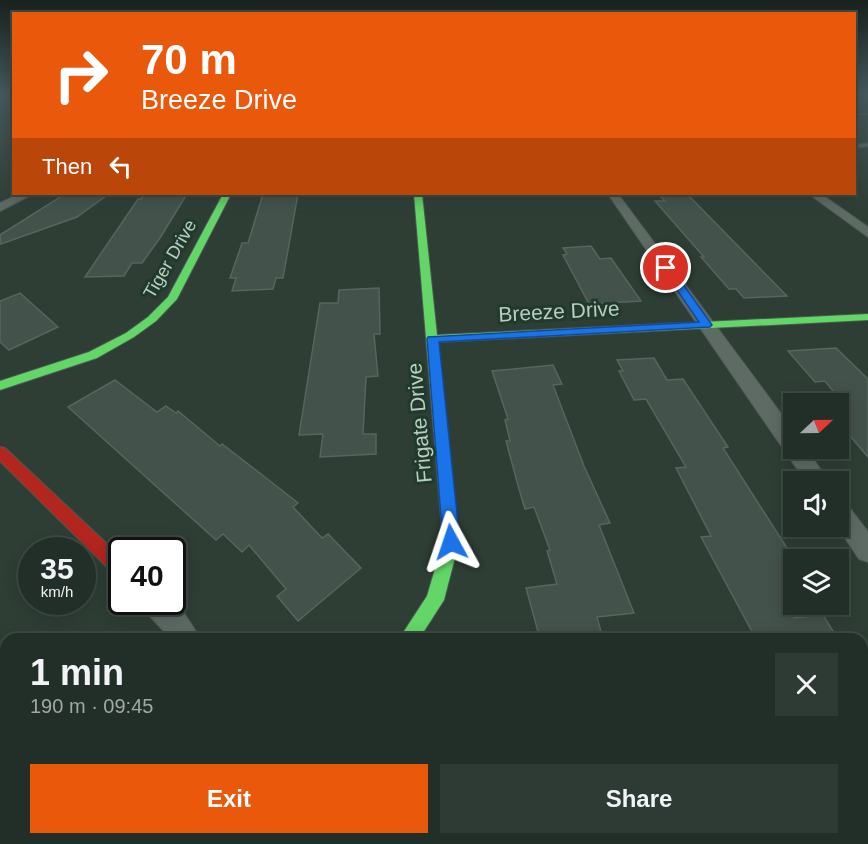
<!DOCTYPE html>
<meta charset="utf-8">
<style>
:root{--surface:#222e28;--page:#2e3a34;--text:#f1f3f6;--muted:#a2a8a8;--line:#3f4a45;--accent:#ea580c}
body{margin:0;font-family:Arial,sans-serif;background:var(--page);color:var(--text);height:100vh;display:flex;flex-direction:column;font-size:22px;white-space:nowrap}
*{box-sizing:border-box;margin:0}
p{font-size:20px;color:var(--muted)}
.icon{flex:none;width:33px;height:33px;fill:none;stroke:currentColor;stroke-width:2;stroke-linecap:round;stroke-linejoin:round}
.map{position:relative;flex:1;overflow:hidden}
.sheet{position:absolute;left:0px;top:633px;width:868px;height:212px;display:flex;flex-direction:column;background:var(--surface);border-radius:18px 18px 0 0;box-shadow:0 3px 15px #0003,0 0 0 2px var(--line)}
.sheet>*{flex:none}
.banner{position:absolute;left:12px;top:12px;width:844px;height:183px;border-radius:0px;box-shadow:0 3px 15px #0003,0 0 0 2px var(--line);background:#ea580c;color:#fff;overflow:hidden}
.needle{width:39px;rotate:68deg}
.controls{position:absolute;left:783px;top:393px;display:grid;gap:12px}
.controls a{display:grid;place-items:center;width:66px;height:66px;border-radius:0px;background:var(--surface);box-shadow:0 3px 15px #0003,0 0 0 2px var(--line);font-size:30px}
.speed{position:absolute;left:18px;top:537px;display:flex;gap:12px;font-size:30px;font-weight:700;text-align:center}
.speed>*{display:grid;place-content:center;width:78px;height:78px;border-radius:50%;background:var(--surface);box-shadow:0 3px 15px #0003,0 0 0 2px var(--line);line-height:1}
.speed small{font-size:15px;font-weight:400}
.speed .limit{border:3px solid #111;border-radius:9px;background:#fff;color:#111}
.pin{position:absolute;display:grid;place-items:center;width:51px;height:51px;color:#fff;margin:-26px;border:3px solid #fff;border-radius:50%;box-shadow:0 2px 6px #0007}
.me{position:absolute;width:66px;margin:-33px;rotate:355deg;stroke-linejoin:round;filter:drop-shadow(0 0 4px #0008)}
.turn{display:flex;align-items:center;gap:21px;height:126px;padding:0 30px;font-size:27px}
.turn .icon{width:78px;height:78px;stroke-width:2.5}
.turn b{display:block;font-size:42px;line-height:51px}
.then{display:flex;align-items:center;height:57px;padding:0 30px;background:#0003;gap:12px;font-size:22px}
.round{display:grid;place-items:center;flex:none;width:63px;height:63px;border-radius:0px;background:var(--page)}
.overview{display:flex;align-items:center;justify-content:space-between;height:102px;padding:0 30px}
h1{font-size:36px;font-weight:600;line-height:45px}
.primary-button{display:flex;gap:12px;margin-top:auto;padding:12px 30px}
.primary-button a{flex:1;height:69px;border-radius:0px;background:var(--accent);color:#fff;font-size:24px;font-weight:600;line-height:69px;text-align:center}
.primary-button a+a{background:var(--page);color:var(--text)}
.map>svg:first-child{display:block}
.building{fill:#43524a;stroke:#56655d;stroke-width:1.5}
.lines{fill:none;stroke-linecap:round;stroke-linejoin:round}
.lane-casing{stroke:#4c5a52;stroke-width:3}
.street-casing{stroke:#4c5a52;stroke-width:2}
.fast-casing{stroke:#4c5a52;stroke-width:2}
.jam-casing{stroke:#4c5a52;stroke-width:2}
.path{stroke:#606d65;stroke-width:1.5;stroke-dasharray:2 2;stroke-linecap:butt}
.lane{fill:#5e6b64;fill-rule:evenodd}
.street{fill:#5e6b64;fill-rule:evenodd}
.fast{fill:#63d668;fill-rule:evenodd}
.jam{fill:#b3261e;fill-rule:evenodd}
.route{fill:#1a73e8;stroke:#114b97;stroke-width:1.5}
.labels{text-anchor:middle;dominant-baseline:central;stroke-width:6;stroke-linejoin:round;paint-order:stroke}
.far-street-label{font-size:18px;fill:#b9cdc3;stroke:#203a2c}
.street-label{font-size:21px;fill:#b9cdc3;stroke:#203a2c}
</style>
<div class="map">
<svg width="868" height="844" viewBox="0 0 868 844">
<rect width="100%" height="100%" fill="#2e3e35"/>
<g class="building">
<path d="M65 194 106 196 77 217 1 244 0 235Z"/>
<path d="M144 194H187L160 238 142 263H132L124 276 85 277 138 199H141Z"/>
<path d="M263 194H298L283 278H276L273 289 232 291 236 278H230L242 243H248Z"/>
<path d="M658 194H687L787 296 744 298 736 289H729L701 257H704L655 201H665Z"/>
<path d="M591 246 600 259 611 258 641 301 589 304 563 255 567 254 563 248Z"/>
<path d="M379 288 380 334H374L378 376 366 377 363 434H376V454L320 457 323 434 299 435 320 303H338L339 290Z"/>
<path d="M20 293 58 327 9 350 0 342V301Z"/>
<path d="M836 348 868 379V457L838 422V397L825 381 815 382 788 351Z"/>
<path d="M654 358 667 380 683 379 728 447 723 448 794 559V618L823 615 838 639H756L701 537 711 536 676 468 686 467 646 399 634 400 619 371H623L617 360Z"/>
<path d="M553 365 562 384 553 385 584 466 610 523 599 525 634 613 597 617 603 639H540L526 588 557 584 547 551 550 550 534 507 525 509 519 489 506 441H510L505 420 508 419 492 371Z"/>
<path d="M115 380 157 412 166 406 176 413 178 411 220 446 222 444 270 481 298 503 293 507 322 538 328 534 361 568 298 621 277 596 286 589 249 545 242 552 223 534 216 540 68 407Z"/>
</g>
<g class="lines">
<defs>
<path id="lane" d="M868 144V146L855 147V145Z"/>
<g id="street">
<path d="M10 94 0 100 1 94Z"/>
<path d="M19 194H33L0 211V203Z"/>
<path d="M608 194H618L794 431V448H806L829 482H806Z"/>
<path d="M809 194H821L868 227V237Z"/>
<path d="M838 501 846 503 868 532V562L859 559 837 526Z"/>
<path d="M141 602H172L184 613 201 639H171L145 611Z"/>
<path d="M288 838H322L324 844H290Z"/>
</g>
<g id="fast">
<path d="M223 194H231L177 299 156 321 134 337 97 358 0 390V381L89 352 126 333 148 317 168 297Z"/>
<path d="M414 194H422L437 335 868 314V320L438 342 459 542 444 600 419 639H399L427 596 443 542Z"/>
</g>
<path id="jam" d="M0 447 5 448 122 558V578L116 576 0 461Z"/>
</defs>
<use href="#lane" class="lane-casing"/>
<use href="#street" class="street-casing"/>
<use href="#fast" class="fast-casing"/>
<use href="#jam" class="jam-casing"/>
<path class="path" d="M855 114H868"/>
<use href="#lane" class="lane"/>
<use href="#street" class="street"/>
<use href="#fast" class="fast"/>
<use href="#jam" class="jam"/>
</g>
<linearGradient id="sky" x2="0" y2="1"><stop stop-color="#19221d"/><stop offset="0.44" stop-color="#46585c"/><stop offset="1" stop-color="#46585c" stop-opacity="0"/></linearGradient>
<rect width="868" height="212" fill="url(#sky)"/>
<path class="route" d="M663 266H670L712 325 710 327 439 342 460 542 457 547 451 549 445 547 443 542 427 339 428 337 699 322 662 268Z"/>
<g class="labels">
<g class="far-street-label">
<text transform="translate(170 259) rotate(-60)">Tiger Drive</text>
</g>
<g class="street-label">
<text transform="translate(559 311) rotate(-3)">Breeze Drive</text>
<text transform="translate(419 423) rotate(-95)">Frigate Drive</text>
</g>
</g>
</svg>
<div class="controls">
<a><svg class="needle" viewBox="-14 -14 28 28"><path d="M0-13l5 13h-10z" fill="#e53935"/><path d="M0 13l5-13h-10z" fill="#a2a8a8"/></svg></a>
<a><svg class="icon" aria-label="sound" viewBox="0 0 24 24"><path d="M4 9h4l5-4v14l-5-4H4zM17 9q2 3 0 6"/></svg></a>
<a><svg class="icon" aria-label="layers" viewBox="0 0 24 24"><path d="M12 4l9 5-9 5-9-5zM3 14l9 5 9-5"/></svg></a>
</div>
<div class="speed"><div>35<small>km/h</small></div><div class="limit">40</div></div>
<div class="pin" style="left:666px;top:268px;background:#d93025"><svg class="icon" aria-label="arrive" viewBox="0 0 24 24"><path d="M6 21V4h12l-3 4 3 4H6"/></svg></div>
<svg class="me" style="left:451px;top:542px" viewBox="-20 -20 40 40"><path d="M0-17L14 15 0 8-14 15z" fill="#1a73e8" stroke="#fff" stroke-width="4"/></svg>
<div class="banner">
<div class="turn"><svg class="icon" aria-label="right" viewBox="0 0 24 24"><path d="M7 20v-9h11M14 6l5 5-5 5"/></svg><div><b>70 m</b>Breeze Drive</div></div>
<div class="then">Then<svg class="icon" aria-label="left" viewBox="0 0 24 24"><path d="M17 20v-9H6M10 6l-5 5 5 5"/></svg></div>
</div>
<section class="sheet">
<div class="overview"><div><h1>1 min</h1><p>190 m · 09:45</p></div><a class="round"><svg class="icon" aria-label="close" viewBox="0 0 24 24"><path d="M6 6l12 12M18 6L6 18"/></svg></a></div>
<div class="primary-button"><a>Exit</a><a>Share</a></div>
</section>
</div>
